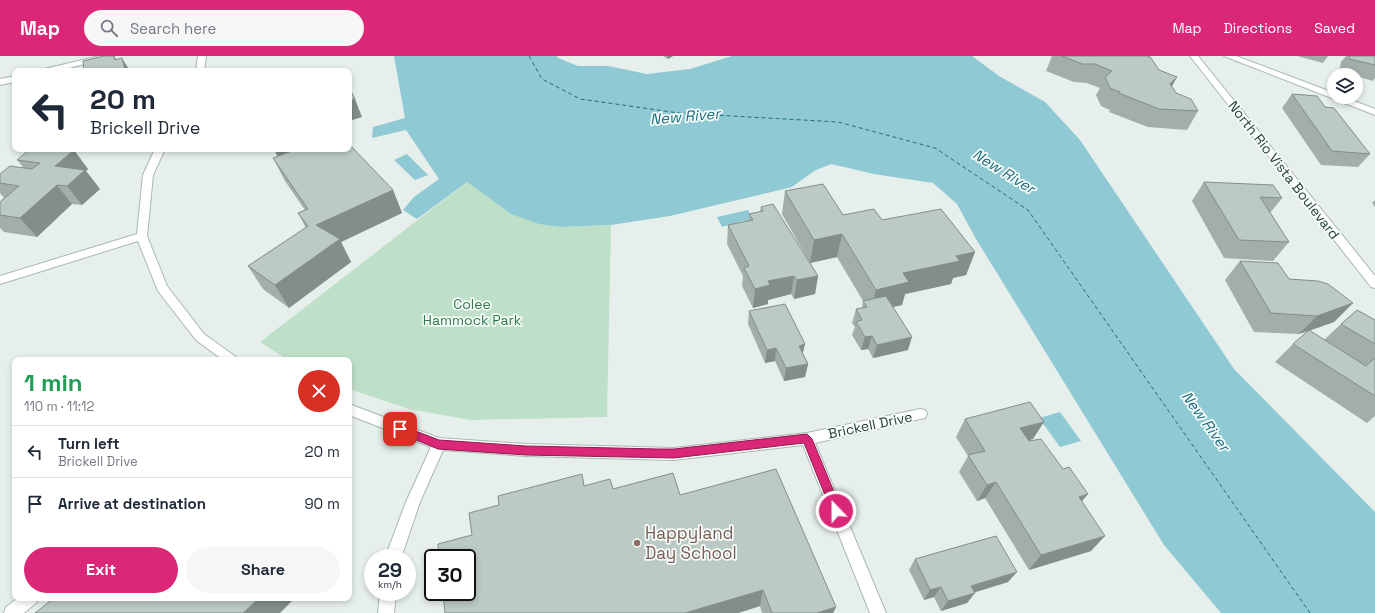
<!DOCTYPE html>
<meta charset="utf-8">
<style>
:root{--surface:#fff;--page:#f6f6f7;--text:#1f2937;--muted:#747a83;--line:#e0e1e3;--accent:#db2777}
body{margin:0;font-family:"Space Grotesk",sans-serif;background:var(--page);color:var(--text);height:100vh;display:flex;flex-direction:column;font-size:15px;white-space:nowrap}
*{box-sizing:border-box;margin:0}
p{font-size:13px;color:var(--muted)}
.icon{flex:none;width:22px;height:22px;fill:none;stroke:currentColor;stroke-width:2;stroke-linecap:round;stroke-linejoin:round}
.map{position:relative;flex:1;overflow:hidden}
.sheet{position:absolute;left:12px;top:301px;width:340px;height:244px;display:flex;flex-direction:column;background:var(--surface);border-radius:8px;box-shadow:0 2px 6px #0003}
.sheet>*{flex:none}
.banner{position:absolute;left:12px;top:12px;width:340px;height:84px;border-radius:8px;box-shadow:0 2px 6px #0003;background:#fff;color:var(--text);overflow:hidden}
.fabs{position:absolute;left:1327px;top:12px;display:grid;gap:8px}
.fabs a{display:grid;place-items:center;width:36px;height:36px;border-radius:50%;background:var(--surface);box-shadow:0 2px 6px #0003;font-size:20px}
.speed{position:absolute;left:364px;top:493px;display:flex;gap:8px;font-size:20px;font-weight:700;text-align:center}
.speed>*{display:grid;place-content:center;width:52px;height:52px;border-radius:50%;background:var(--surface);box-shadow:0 2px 6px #0003;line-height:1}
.speed small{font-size:10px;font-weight:400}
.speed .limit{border:2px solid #111;border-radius:6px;background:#fff;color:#111}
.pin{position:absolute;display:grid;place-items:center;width:34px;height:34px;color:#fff;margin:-17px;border-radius:8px;box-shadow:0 2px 6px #0006}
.me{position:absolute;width:44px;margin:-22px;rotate:338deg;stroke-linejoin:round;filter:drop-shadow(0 0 3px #0008)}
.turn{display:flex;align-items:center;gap:14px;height:84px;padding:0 12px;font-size:18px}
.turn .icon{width:52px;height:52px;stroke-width:2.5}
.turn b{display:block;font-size:28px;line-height:34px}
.round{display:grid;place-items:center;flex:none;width:42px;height:42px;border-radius:21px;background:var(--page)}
.head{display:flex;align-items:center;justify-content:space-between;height:68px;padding:0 12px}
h1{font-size:24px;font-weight:800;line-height:30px;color:#1e9e55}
.primary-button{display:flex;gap:8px;margin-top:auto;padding:8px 12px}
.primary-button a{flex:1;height:46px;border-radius:24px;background:var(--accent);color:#fff;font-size:16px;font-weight:800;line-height:46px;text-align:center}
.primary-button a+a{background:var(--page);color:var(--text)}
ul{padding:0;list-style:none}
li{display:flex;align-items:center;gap:12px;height:52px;padding:0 12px;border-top:1px solid var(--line)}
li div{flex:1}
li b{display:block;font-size:15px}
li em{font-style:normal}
header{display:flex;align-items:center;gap:24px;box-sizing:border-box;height:56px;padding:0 20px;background:var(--accent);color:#fff}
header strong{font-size:19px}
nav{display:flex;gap:22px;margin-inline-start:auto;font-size:14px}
.search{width:280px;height:36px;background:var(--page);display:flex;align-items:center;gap:10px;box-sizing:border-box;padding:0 14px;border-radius:22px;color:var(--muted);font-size:15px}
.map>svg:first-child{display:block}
.green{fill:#bfe0c8}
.water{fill:#8ec9d4}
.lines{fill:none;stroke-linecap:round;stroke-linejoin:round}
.ferry{stroke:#1c6f80;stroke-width:1;stroke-dasharray:4 3;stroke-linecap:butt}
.minor-casing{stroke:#a8b8b2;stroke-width:2}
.minor{fill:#fff;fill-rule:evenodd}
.wall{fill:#a1aea9}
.shaded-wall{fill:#838d89}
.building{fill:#bbcac4;stroke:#838d89}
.route{fill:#db2777;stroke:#8e194d}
.education-dot{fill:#8d6e63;stroke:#f7fbf9;stroke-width:1.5}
.labels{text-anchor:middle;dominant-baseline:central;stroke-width:3.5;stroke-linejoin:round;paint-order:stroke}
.street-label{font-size:14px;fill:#24423a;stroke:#f7fbf9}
.park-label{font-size:14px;fill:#2d7a4b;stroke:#f7fbf9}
.water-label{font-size:15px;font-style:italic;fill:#1c6f80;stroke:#f7fbf9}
.near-education-label{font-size:17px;fill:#785e54;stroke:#f7fbf9;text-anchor:start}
</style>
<header>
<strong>Map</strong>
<div class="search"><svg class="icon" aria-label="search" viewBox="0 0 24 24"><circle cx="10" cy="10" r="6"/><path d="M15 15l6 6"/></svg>Search here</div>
<nav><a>Map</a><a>Directions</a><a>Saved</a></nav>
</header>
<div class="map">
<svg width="1375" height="557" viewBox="0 0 1375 557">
<rect width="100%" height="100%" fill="#e6efeb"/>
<path class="green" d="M467 126 511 158 562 171 611 169 607 361 470 364 409 353 349 333V304H288L260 286Z"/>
<g class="water">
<path d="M394 0H557L558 2 578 10H608L647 18 690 13 732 0H972L999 20 1045 46 1080 84 1234 313 1375 456V557H1221L1164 489 976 183 957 148 933 127 874 118 831 108 814 115 792 131 670 160 611 169 562 171 539 168 511 158 467 126 417 163 403 154 414 141 439 123 406 74 372 82 373 71 405 62Z"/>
<path d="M407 98 428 119 415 124 394 104Z"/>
<path d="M748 154 754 164 742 165 722 171 717 161Z"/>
<path d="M1060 356 1081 385 1060 391 1039 362Z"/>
</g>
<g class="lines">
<path class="ferry" d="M529 0 542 23 580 43 679 57 838 66 935 92 1028 154 1310 557"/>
<defs>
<g id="minor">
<path d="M100 0H114L58 15H43L44 13Z"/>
<path d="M198 0H206L204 15H196Z"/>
<path d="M1190 0H1198L1375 220V232L1371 231Z"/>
<path d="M1224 0H1236L1334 37V41H1344L1375 53V59Z"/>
<path d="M15 20V26L0 29V23Z"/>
<path d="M155 93H165L153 119 147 180 167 230 204 278 236 301 238 304H223L196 284 158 235 138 185 0 228V220L137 178 143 119Z"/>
<path d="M349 348 439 382 526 388 674 392 807 377 920 353 925 354 927 358 925 362 920 363 815 387 886 557H870L803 389 674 404 526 400 443 394 420 446 401 502H385L406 446 431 391 349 359Z"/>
<path d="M380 536H396L394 557H378Z"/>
<path d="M18 542H38L36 547 24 557H4L6 551Z"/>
</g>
</defs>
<use href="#minor" class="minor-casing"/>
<use href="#minor" class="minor"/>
</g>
<g class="wall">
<path d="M663 0H678H673L668 3Z"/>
<path d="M1052 0H1151L1150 1 1159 14 1177 21 1172 30 1176 37 1198 55 1187 74 1148 71 1109 56 1110 54 1101 50 1096 39 1100 32 1087 27 1074 26 1046 15Z"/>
<path d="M1297 0H1328L1323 7Z"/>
<path d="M1346 0H1375V22L1373 25 1356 20V19H1351L1339 16 1341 6Z"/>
<path d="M1292 38 1325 51 1370 98 1358 111 1321 109 1282 52Z"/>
<path d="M274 93H316V94L393 134 402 157 341 186 351 206 289 252 263 233 248 210 306 172 298 157 305 154 285 125 273 102 278 100Z"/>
<path d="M17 104 88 113 86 115 100 133 82 149 72 148 37 181 4 176 0 172V146L4 142 0 137V118L23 111Z"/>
<path d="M1204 126 1282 142 1270 157 1289 186 1273 205 1224 202 1192 145Z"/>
<path d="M785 135 843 159 882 164 975 196 966 219 953 222 951 228 905 238 902 249 893 251 908 294 873 302 868 293 861 294 852 279 855 271 852 267 856 253 862 252 863 245 837 201 810 207 782 158Z"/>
<path d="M1375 144V151L1372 147Z"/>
<path d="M761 151 818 220 815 238 794 243 791 238 768 244V248L753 252 742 230 743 220 727 188 728 169 749 164V158L760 156Z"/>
<path d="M1240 205 1353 247 1334 266 1309 275 1324 284 1341 268 1375 264V360L1367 367 1275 306 1293 288 1308 275 1299 278 1254 276 1225 224Z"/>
<path d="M749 255 803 298 808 308 805 321 784 325 775 305 765 307 748 268Z"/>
<path d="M965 363 1033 383 1029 384 1063 413 1088 438 1082 445 1091 495 1029 514 985 442 977 445 959 416 968 400 956 381Z"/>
<path d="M584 430 613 433 680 439 836 551 833 557H762L760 550 738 557H445L472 479Z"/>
<path d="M915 503 1008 526 975 536 967 547 941 555 934 541 924 544 909 514Z"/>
</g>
<g class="shaded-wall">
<path d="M114 0 123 14 122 2 130 15H119Z"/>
<path d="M668 0H673L668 3Z"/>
<path d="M1177 21 1167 39 1170 28Z"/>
<path d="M355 43 362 61 349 65V44Z"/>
<path d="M274 93H316L317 95 280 106Z"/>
<path d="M74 94 88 113 86 115 100 133 82 149 67 130 55 110Z"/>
<path d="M57 129 72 148 37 181 20 162Z"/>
<path d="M393 134 402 157 341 186 351 206 289 252 275 229 316 169Z"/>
<path d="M842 178 837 201 810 207 814 184Z"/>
<path d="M975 196 966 219 953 222 951 228 905 238 902 249 870 256 876 234 903 217 956 200Z"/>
<path d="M794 220 791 238 768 244V248L753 252 755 233 768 225Z"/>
<path d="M818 220 815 238 794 243 797 224Z"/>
<path d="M1353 247 1334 266 1299 278 1317 260Z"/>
<path d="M872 280 868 293 861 294 865 281Z"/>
<path d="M912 281 908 294 873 302 877 289Z"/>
<path d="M805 288 802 301 799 290Z"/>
<path d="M776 292 775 305 765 307 767 294Z"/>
<path d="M808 308 805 321 784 325 786 312Z"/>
<path d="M1044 366 1033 383 1010 390 1020 372Z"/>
<path d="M996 426 985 442 977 445 987 429Z"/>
<path d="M1088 438 1074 454 1079 441Z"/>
<path d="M1105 480 1091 495 1029 514 1041 499Z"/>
<path d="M1017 516 1008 526 963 540 971 530Z"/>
<path d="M941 531 934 541 924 544 930 534Z"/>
<path d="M763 534 760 550 738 557H685Z"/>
<path d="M975 537 967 547 941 555 948 545Z"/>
<path d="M259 542H295L280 557H243Z"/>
<path d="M836 551 833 557H817Z"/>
</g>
<g class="building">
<path d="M104 0H114L115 4 122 2 125 13 119 15H84L83 5Z"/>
<path d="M1062 0H1147L1151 2 1159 14 1177 21 1170 28 1176 37 1191 43 1198 55 1159 53 1119 37 1120 36 1110 32 1105 21 1112 15 1095 8H1082Z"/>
<path d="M1350 0H1375V9L1349 3Z"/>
<path d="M349 32 355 43 349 44Z"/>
<path d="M1292 38 1317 40 1325 51 1334 52 1370 98 1332 95Z"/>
<path d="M349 88 393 134 316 169 340 183 275 229 248 210 308 170 298 157 308 153 273 102 297 93H312L314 95 320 93H349Z"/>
<path d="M30 93H61L74 94 55 110 85 114 67 130 57 129 20 162 0 159V146L19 130 0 127V118L10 110 32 113 40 107 17 104Z"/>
<path d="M1204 126 1273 129 1282 142 1260 141 1289 186 1239 184Z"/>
<path d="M823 128 843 159 874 153 882 164 941 153 975 196 956 200 960 205 903 217 909 226 876 234 842 178 814 184 785 135Z"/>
<path d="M773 148 818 220 797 224 794 220 768 225 770 229 755 233 744 212 749 210 728 169 753 164 749 158 763 155 761 151Z"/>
<path d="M1240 205 1278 207 1289 223 1318 225 1328 228 1353 247 1317 260 1271 257Z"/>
<path d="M886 240 912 281 877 289 872 280 865 281 856 266 862 264 856 253 867 251 863 245Z"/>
<path d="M785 248 805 288 799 290 808 308 786 312 776 292 767 294 749 255Z"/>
<path d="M1357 254 1375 264V288L1341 268Z"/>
<path d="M1309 274 1366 310 1375 302V340L1293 288Z"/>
<path d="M1030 346 1044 366 1020 372 1029 385 1041 383 1063 413 1069 411 1088 438 1079 441 1105 480 1041 499 996 426 987 429 968 399 985 395 965 363Z"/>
<path d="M776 413 836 551 817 557H772L763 534 685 557H445L443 536H467V502H439L438 488 472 479 469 457 499 449 498 440 582 418 584 430 610 423 613 433 673 417 680 439Z"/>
<path d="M996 480 1017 516 971 530 975 537 948 545 941 531 930 534 915 503Z"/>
<path d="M54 542H259L243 557H35Z"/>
</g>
<path class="route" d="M400 369 439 384 526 390 659 393H674L807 378 812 383 842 455 840 459 836 460 833 459 804 387 674 402 526 399 438 393 397 376 395 373 397 370Z"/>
<circle class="education-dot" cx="637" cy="487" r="4"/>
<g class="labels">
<g class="street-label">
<text transform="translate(1284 114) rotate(52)">North Rio Vista Boulevard</text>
<text transform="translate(870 369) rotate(-12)">Brickell Drive</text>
</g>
<g class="park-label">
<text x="472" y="248">Colee<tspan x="472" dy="16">Hammock Park</tspan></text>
</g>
<g class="water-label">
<text transform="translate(685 60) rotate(-5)">New River</text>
<text transform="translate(1004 115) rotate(32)">New River</text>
<text transform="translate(1206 365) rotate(54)">New River</text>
</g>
<g class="near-education-label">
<text x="645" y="477">Happyland<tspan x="645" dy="20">Day School</tspan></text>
</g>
</g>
</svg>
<div class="fabs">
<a><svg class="icon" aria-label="layers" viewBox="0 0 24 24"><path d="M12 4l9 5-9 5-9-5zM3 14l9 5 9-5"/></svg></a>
</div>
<div class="speed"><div>29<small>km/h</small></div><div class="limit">30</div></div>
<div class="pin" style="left:400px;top:373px;background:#d93025"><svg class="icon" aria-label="arrive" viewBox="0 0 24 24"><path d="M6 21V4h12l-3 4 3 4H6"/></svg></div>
<svg class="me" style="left:836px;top:455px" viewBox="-20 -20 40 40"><circle r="17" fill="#db2777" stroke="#fff" stroke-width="3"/><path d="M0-11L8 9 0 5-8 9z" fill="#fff"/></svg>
<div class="banner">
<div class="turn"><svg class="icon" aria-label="left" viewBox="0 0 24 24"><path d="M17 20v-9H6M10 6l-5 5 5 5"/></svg><div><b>20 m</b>Brickell Drive</div></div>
</div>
<section class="sheet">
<div class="head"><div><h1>1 min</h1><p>110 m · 11:12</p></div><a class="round" style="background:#d93025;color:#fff"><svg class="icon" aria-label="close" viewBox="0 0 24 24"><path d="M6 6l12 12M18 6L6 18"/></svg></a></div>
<ul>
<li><svg class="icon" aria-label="left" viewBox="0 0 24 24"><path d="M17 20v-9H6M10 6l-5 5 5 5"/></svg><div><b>Turn left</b><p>Brickell Drive</p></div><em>20 m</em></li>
<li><svg class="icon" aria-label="arrive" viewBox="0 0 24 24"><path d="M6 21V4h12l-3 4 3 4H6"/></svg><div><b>Arrive at destination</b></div><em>90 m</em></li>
</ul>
<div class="primary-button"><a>Exit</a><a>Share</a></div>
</section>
</div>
